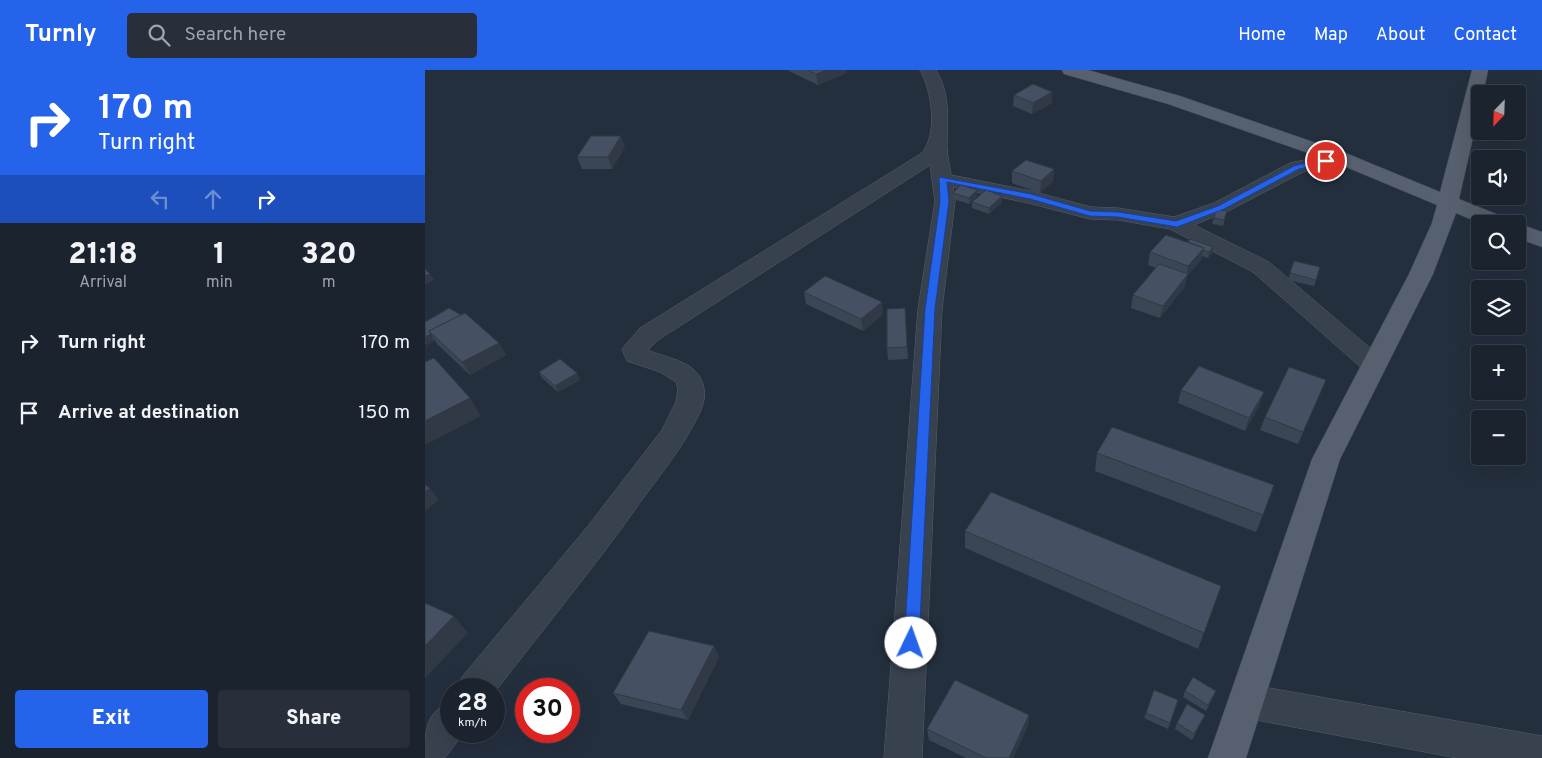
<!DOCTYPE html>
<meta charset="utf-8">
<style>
:root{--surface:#1b232e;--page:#282f3a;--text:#f1f3f6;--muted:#a0a4aa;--line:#39404a;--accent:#2563eb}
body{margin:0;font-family:Overpass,sans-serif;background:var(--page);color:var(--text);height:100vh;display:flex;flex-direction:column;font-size:19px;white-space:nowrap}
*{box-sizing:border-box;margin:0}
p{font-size:16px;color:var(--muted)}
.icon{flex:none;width:28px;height:28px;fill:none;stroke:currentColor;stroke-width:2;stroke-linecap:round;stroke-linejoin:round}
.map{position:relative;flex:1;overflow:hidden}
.panel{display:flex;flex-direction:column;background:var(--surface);width:425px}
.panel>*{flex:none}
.guide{background:#2563eb;color:#fff;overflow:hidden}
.needle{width:32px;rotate:203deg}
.tools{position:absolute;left:1046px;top:15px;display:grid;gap:10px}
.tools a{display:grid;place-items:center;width:55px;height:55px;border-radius:5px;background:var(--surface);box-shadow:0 5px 20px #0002,0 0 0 1px var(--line);font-size:25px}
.speed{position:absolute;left:15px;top:608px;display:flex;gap:10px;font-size:25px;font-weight:700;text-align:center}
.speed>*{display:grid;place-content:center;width:65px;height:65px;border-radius:50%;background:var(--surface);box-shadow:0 5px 20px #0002,0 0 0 1px var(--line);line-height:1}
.speed small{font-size:12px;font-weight:400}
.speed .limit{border:8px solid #d22;background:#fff;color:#111}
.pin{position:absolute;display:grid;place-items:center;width:42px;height:42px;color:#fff;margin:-21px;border:2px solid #fff;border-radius:50%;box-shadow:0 1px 5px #0007}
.me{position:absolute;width:55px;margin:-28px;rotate:3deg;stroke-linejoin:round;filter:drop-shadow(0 0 4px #0008)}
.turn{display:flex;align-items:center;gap:18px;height:105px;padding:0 15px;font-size:22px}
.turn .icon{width:65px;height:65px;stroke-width:2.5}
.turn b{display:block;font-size:35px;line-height:42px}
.lanes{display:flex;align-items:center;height:48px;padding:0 15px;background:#0003;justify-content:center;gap:25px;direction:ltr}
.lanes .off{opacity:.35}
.eta{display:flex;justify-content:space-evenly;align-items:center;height:85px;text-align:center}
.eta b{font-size:30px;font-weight:800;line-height:35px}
.action{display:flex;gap:10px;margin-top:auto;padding:10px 15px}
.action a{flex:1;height:58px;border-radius:5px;background:var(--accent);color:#fff;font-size:20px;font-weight:800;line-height:58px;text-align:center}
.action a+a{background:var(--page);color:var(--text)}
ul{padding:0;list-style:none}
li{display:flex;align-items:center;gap:15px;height:70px;padding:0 15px}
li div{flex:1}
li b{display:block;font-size:19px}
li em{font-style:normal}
header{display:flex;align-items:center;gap:30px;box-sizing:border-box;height:70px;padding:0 25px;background:var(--accent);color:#fff}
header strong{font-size:24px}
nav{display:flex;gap:28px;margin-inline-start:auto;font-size:18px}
.search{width:350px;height:45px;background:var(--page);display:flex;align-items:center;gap:12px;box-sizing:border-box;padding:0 18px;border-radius:5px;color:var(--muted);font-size:19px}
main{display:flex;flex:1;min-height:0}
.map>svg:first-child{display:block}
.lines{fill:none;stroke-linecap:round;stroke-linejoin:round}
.minor-casing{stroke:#565f6c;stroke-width:1}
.major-casing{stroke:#414a57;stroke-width:1}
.minor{fill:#38414e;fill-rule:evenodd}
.major{fill:#56606e;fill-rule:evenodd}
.wall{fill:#3b4654}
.shaded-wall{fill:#303945}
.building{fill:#455162;stroke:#303945}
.route{fill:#2563eb;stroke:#184099}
</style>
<header>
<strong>Turnly</strong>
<div class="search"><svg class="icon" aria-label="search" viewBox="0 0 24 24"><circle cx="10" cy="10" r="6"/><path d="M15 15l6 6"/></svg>Search here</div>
<nav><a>Home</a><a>Map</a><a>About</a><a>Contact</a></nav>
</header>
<main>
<section class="panel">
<div class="guide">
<div class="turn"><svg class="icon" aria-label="right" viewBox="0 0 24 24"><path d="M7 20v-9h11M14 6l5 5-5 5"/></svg><div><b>170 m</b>Turn right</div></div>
<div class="lanes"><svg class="icon off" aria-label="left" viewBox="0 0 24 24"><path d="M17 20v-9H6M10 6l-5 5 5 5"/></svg><svg class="icon off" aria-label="ahead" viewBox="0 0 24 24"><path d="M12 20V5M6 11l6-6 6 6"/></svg><svg class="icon" aria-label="right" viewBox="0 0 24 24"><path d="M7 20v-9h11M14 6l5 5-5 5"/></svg></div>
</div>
<div class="eta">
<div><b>21:18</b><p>Arrival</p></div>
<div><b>1</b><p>min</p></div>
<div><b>320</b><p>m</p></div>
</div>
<ul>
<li><svg class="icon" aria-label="right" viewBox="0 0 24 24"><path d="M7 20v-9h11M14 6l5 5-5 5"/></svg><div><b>Turn right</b></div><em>170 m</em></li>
<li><svg class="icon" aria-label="arrive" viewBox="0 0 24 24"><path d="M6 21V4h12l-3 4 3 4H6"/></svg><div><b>Arrive at destination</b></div><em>150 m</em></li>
</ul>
<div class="action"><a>Exit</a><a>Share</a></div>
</section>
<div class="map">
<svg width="1117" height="688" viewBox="0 0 1117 688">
<rect width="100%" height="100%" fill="#242f3e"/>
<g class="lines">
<defs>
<g id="minor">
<path d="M495 0H511C526 24 522 51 522 77 522 86 525 96 526 105L606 121 666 137 693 138 749 147 789 133 865 93 916 82 923 84 926 88 923 92 878 102 803 141 769 155 844 192 958 289 962 295 958 301 949 304 940 301 828 202 745 159 693 150 665 149 603 133 528 117 530 131 517 239 497 688H459L493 239 510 131 505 95 233 270 223 280C245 290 274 290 279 319 281 328 277 339 272 348 258 377 238 401 219 427 172 494 119 558 69 623V619H32L37 607 163 456 237 360 251 332 253 319 251 312 235 302 202 291 197 279 215 258 497 83C513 63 507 21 495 0Z"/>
<path d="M821 614 1117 666V688H1032L821 648 808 643 803 631 808 619Z"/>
<path d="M26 631V661L39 662 20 688H0C0 660 0 643 26 631Z"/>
</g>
<g id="major">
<path d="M637 0H663L755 26 923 84 1015 122 1047 0H1063L1058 24H1055V37L1034 129 1084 149 1087 154H1057L1031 143 1008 204 915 389 821 688H783L887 389 984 204 1007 153 1012 135 909 92 743 34 639 4Z"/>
<path d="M1092 153 1117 162V177L1092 168Z"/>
</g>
</defs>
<use href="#minor" class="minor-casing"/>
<use href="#major" class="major-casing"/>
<use href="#minor" class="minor"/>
<use href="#major" class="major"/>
</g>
<g class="wall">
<path d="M364 0H421L422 3 393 15 364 1Z"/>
<path d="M589 25 627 33 607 44 588 36Z"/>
<path d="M200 77 187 99H157L152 87Z"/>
<path d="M629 99 628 111 615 123 587 113V101Z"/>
<path d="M552 120V126L544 134 528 129V123Z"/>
<path d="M577 126V132L564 144 547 138V132Z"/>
<path d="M791 139 802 141 798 156 787 154Z"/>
<path d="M763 172 788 177 787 183 783 188 777 186 776 190 762 206 760 216 735 248 706 238 708 225 731 198 723 195 725 182Z"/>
<path d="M869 191 891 210 889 216 863 210Z"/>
<path d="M379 222 458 244 438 261 381 234Z"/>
<path d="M480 238 483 289 463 290 462 278Z"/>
<path d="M0 252 74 273 81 285 45 305 12 274 10 270 2 275 0 273Z"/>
<path d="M114 302 152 303 155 310 133 322 117 308Z"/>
<path d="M756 320 835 334 820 361 753 333Z"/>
<path d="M896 322 873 374 835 360 840 347Z"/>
<path d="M672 383 838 445 831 462 670 401Z"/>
<path d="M540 461 796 516 773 579 540 478Z"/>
<path d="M289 576 294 587 263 650 196 634 188 623Z"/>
<path d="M729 620 753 630 743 659 719 648Z"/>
<path d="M760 621H791L781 641 758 627Z"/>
<path d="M604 645 603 656 588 688H541L504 670 502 659Z"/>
<path d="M780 645 767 670 750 659 752 653Z"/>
</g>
<g class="shaded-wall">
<path d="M402 0H421L422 3 393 15 391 4Z"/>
<path d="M627 22V33L607 44 608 33Z"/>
<path d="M196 66 200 77 187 99 183 87Z"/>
<path d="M629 99 628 111 615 123 616 111Z"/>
<path d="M552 120V126L544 134V128Z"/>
<path d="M577 126V132L564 144V138Z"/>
<path d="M788 177 787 183 783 188 784 182Z"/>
<path d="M779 178 776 190 762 206 760 216 735 248 738 236 761 206 763 196Z"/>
<path d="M5 204 9 210 0 214V206Z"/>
<path d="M457 232 458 244 438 261 436 249Z"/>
<path d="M480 238 481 251 483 289 482 277Z"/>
<path d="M6 264 10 270 2 275 0 271V267Z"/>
<path d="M74 273 81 285 45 305 37 292Z"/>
<path d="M152 303 155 310 133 322 130 316Z"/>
<path d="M839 322 835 334 820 361 824 348Z"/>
<path d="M45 328 56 346 0 375V351Z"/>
<path d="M5 418 14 430 0 441V422Z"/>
<path d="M29 546 43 563 0 608V576Z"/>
<path d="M289 576 294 587 263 650 256 640Z"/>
<path d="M604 645 603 656 588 688H584Z"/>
</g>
<g class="building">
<path d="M382 0H402L391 4Z"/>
<path d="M608 14 627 22 608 33 589 25Z"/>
<path d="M166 66H196L183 87H152Z"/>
<path d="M601 90 629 99 616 111 587 101Z"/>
<path d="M536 115 552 120 544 128 528 123Z"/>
<path d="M561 120 577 126 564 138 547 132Z"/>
<path d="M791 139 802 141 799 150 789 148Z"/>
<path d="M741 165 779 178 763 196 725 182Z"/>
<path d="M765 169 788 177 784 182 778 180 779 178 763 172Z"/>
<path d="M869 191 895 197 891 210 865 203Z"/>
<path d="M734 194 763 204 738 236 708 225Z"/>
<path d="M0 199 5 204 0 206Z"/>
<path d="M400 206 457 232 436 249 379 222Z"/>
<path d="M24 238 36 245 4 261 6 264 0 267V252Z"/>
<path d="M480 238 482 277 462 278V239Z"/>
<path d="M40 243 74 273 37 292 4 261Z"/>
<path d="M9 288 45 328 0 351V292Z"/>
<path d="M135 289 152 303 130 316 114 302Z"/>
<path d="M774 296 839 322 824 348 756 320Z"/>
<path d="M864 297 901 310 878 362 840 347Z"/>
<path d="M687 357 849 415 838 445 672 383Z"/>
<path d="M0 415 5 418 0 422Z"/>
<path d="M566 422 796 516 779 563 540 461Z"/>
<path d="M0 533 29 546 0 576Z"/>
<path d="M224 561 289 576 256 640 188 623Z"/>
<path d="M768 607 791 621 783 635 760 621Z"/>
<path d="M530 610 604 645 584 688H561L502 659Z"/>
<path d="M729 620 753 630 745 653 721 643Z"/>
<path d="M762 634 780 645 769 664 752 653Z"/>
</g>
<path class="route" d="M901 88 905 91 904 93 874 99 799 139 752 157 693 147 665 146 605 129 522 112 524 131 510 239 494 573 492 578 486 580 481 578 479 573 500 239 515 131 514 107 606 124 665 141 693 142 751 151 793 136 869 96Z"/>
</svg>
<div class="tools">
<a><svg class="needle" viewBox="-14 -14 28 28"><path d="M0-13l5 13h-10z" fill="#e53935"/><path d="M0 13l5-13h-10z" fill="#a0a4aa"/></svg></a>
<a><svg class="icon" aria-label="sound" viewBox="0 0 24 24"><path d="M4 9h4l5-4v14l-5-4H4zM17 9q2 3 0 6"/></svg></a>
<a><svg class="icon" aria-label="search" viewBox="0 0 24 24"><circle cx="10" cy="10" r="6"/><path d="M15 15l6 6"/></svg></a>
<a><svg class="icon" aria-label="layers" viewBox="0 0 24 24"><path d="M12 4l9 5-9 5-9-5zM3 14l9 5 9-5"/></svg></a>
<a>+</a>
<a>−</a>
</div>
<div class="speed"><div>28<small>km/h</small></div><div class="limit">30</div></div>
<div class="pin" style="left:901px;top:91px;background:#d93025"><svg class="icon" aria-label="arrive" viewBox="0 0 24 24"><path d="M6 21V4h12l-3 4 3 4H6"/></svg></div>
<svg class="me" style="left:486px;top:573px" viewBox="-20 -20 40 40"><circle r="19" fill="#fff"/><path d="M0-13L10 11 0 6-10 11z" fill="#2563eb"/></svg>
</div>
</main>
